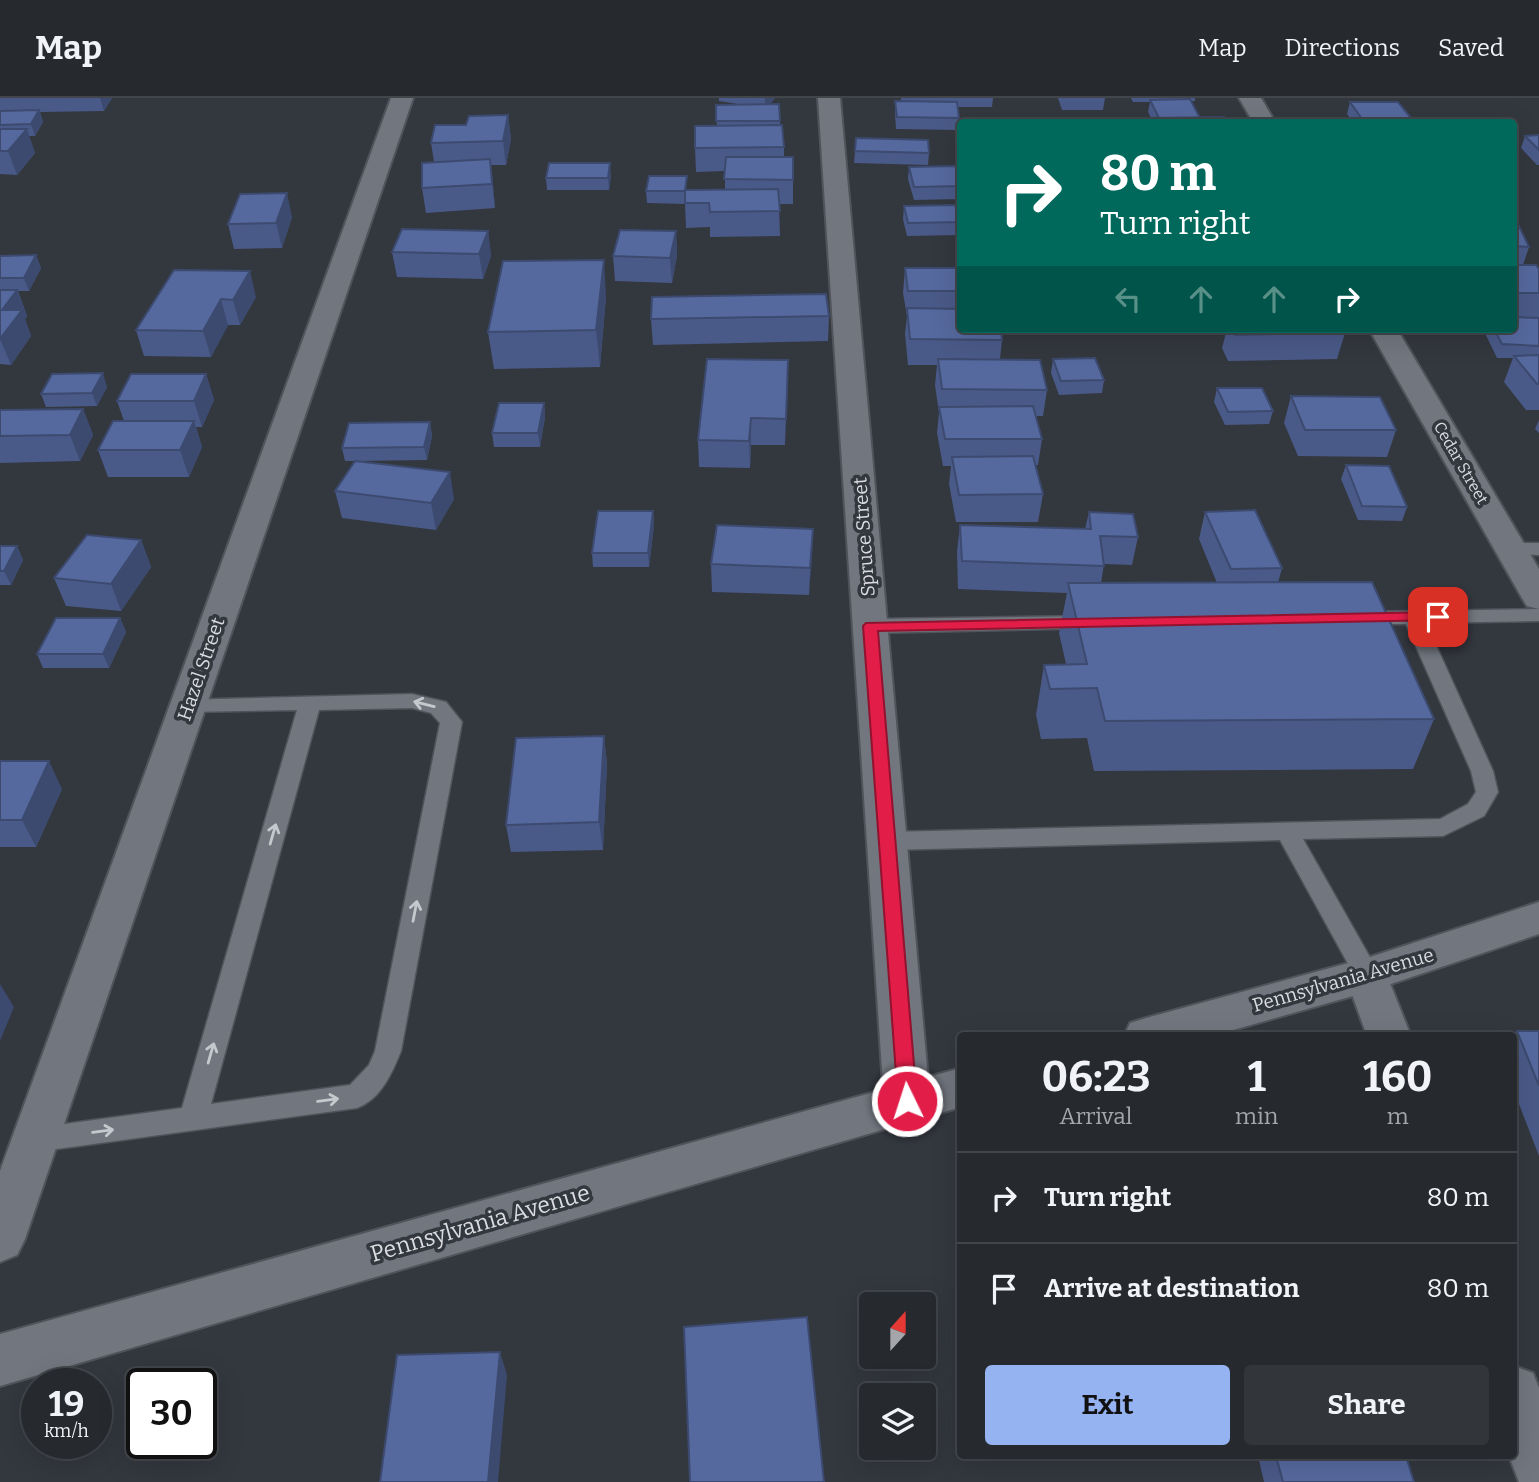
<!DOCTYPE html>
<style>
:root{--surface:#26292e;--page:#32353a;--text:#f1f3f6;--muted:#a4a6aa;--line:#42454a;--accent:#95b2f1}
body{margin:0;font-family:Bitter,serif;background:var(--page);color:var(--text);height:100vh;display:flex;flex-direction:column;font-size:26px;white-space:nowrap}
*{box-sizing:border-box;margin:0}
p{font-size:23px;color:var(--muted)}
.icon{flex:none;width:38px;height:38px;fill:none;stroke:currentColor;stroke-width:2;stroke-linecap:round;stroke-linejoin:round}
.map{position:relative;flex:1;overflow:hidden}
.details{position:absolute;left:957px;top:934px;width:560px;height:427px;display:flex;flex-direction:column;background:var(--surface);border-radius:7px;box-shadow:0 7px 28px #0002,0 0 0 2px var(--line)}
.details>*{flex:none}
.banner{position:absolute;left:957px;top:21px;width:560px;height:214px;border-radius:7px;box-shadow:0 7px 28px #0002,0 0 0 2px var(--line);background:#00695c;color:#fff;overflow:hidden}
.needle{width:46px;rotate:21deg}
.tools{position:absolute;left:859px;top:1194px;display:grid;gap:14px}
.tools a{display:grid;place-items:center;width:77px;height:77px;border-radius:7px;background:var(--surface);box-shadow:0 7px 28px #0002,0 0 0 2px var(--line);font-size:35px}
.speed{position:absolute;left:21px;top:1270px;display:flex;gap:14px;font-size:35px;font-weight:700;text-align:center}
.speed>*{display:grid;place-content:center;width:91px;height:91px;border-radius:50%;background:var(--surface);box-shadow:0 7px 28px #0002,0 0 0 2px var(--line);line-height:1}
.speed small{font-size:18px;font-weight:400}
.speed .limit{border:4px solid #111;border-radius:10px;background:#fff;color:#111}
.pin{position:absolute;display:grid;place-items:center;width:60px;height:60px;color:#fff;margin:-30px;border-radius:14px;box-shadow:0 4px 10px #0006}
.me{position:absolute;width:77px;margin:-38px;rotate:356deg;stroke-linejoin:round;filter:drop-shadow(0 0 5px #0008)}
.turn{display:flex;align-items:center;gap:24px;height:147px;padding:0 28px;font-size:32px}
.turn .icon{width:91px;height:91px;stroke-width:2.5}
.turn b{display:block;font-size:49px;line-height:60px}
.lanes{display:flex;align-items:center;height:66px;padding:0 28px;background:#0003;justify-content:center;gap:35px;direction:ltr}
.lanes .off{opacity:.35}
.eta{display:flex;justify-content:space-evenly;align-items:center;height:119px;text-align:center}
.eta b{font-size:42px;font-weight:700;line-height:49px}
.button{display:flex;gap:14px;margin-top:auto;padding:14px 28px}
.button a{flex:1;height:80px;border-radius:7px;background:var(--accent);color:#111;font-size:28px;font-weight:700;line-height:80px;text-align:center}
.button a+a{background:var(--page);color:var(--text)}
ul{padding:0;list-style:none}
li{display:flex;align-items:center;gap:21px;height:91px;padding:0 28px;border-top:2px solid var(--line)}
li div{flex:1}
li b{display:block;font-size:26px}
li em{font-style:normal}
header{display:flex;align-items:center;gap:42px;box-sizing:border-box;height:98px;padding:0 35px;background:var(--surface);border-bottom:2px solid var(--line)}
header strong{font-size:33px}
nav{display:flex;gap:38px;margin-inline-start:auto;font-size:24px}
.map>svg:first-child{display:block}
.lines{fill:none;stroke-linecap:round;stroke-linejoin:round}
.service-casing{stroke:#50535a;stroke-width:3}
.minor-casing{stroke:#50535a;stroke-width:4}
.secondary-casing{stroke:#50535a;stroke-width:4}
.service{fill:#72767f;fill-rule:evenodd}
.minor{fill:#72767f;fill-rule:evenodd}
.secondary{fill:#72767f;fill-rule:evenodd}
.wall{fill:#4a5a88}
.shaded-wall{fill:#3c4a6f}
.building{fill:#56699e;stroke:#3c4a6f;stroke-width:2}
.oneway{stroke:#c5c8cd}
.route{fill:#e11d48;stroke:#92132f;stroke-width:2}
.labels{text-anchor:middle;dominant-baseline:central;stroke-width:7;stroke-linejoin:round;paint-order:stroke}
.far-street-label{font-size:16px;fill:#dadce1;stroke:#33373e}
.street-label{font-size:19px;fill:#dadce1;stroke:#33373e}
.near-street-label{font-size:23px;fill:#dadce1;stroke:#33373e}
</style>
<header>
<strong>Map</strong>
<nav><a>Map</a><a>Directions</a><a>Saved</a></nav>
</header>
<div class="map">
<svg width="1539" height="1384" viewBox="0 0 1539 1384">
<rect width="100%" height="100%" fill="#33373e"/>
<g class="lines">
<defs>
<g id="service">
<path d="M1511 445H1539V457L1504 455 1501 451 1504 447Z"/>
<path d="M1539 511V523L1426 525 1493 673 1498 694 1484 718 1443 738 1303 741 1380 877 1376 884 1367 887 1358 884 1280 742 887 752 879 749 875 743 879 737 887 734 1440 721 1468 706 1476 694 1471 673 1406 526H1356L1349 525 1346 520 1349 515 1356 514Z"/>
<path d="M1091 518 1098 520 1101 525 1098 530 871 535 864 533 861 528 864 523 871 521Z"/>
<path d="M412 596 446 604 462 624 401 953C392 975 381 1001 357 1010L35 1054 25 1051 21 1042 25 1033 35 1030 182 1010 297 612 187 614 179 612 176 607 179 602ZM412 610 431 615 440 625 375 953 369 967 350 987 211 1006 319 612Z"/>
</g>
<g id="minor">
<path d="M391 0H413L25 1141 17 1157 0 1164V1073Z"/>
<path d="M818 0H840L930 1003 923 1017 907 1023 891 1017 884 1003Z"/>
<path d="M1239 0H1261L1275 24H1253Z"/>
<path d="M1369 231H1397L1539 471V511L1527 508 1522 500Z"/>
<path d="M1367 860 1382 865 1411 938H1367L1345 877 1352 865Z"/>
<path d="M1514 1268 1533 1275 1539 1290V1384H1519L1509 1358H1514Z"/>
</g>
<g id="secondary">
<path d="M1539 804V836L1367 894 1212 938H1124L1130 925 1146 920 1367 860Z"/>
<path d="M961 970V1009L0 1288V1236Z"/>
</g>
</defs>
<use href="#service" class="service-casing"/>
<use href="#minor" class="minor-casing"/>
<use href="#secondary" class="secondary-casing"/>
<use href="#service" class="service"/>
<use href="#minor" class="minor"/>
<use href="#secondary" class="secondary"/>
</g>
<g class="wall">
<path d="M0 0H112L104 13 40 14 43 24 35 38H29L35 55 17 77 0 76Z"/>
<path d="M719 0H775L770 6H779L780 27 784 49V59H793V106H779L780 138 710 139V129L686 130 685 106 647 105 646 93 725 91V73L696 74 695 50 717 28 716 7 738 6 719 3Z"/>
<path d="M901 0H993L992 9H958L959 20 958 32 896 31 895 15V3H901Z"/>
<path d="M1058 0H1105L1103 12H1062Z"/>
<path d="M1131 0H1195V3H1191L1200 20 1227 24H1148L1149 20H1151L1148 14 1150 4H1133Z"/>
<path d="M1350 4 1411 20 1410 24H1353L1347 16Z"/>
<path d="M508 17 511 41 506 67H491L495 110 426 115 422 90 434 64 431 45 466 27Z"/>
<path d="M1539 37V67H1537L1521 50 1525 38Z"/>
<path d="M856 40 929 55 928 67 854 65Z"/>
<path d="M909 69 961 81V101L914 102 908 81Z"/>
<path d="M611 78 609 92H547L546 80Z"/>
<path d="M904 108 961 124 959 137 907 138 903 121Z"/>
<path d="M292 119 282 150 234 151 228 126Z"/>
<path d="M1514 128 1529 149 1523 167 1539 171V312H1526L1504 284 1513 260H1497L1483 231H1514Z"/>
<path d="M488 133 491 158 483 181 397 179 392 154Z"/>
<path d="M676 133 677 158 672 185 615 183 613 158Z"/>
<path d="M36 157 41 170 29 193H18L27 218 25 221 31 238 11 267 0 266V158Z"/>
<path d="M905 170H961V231L1002 242 1000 261 1047 292 1043 318H1036L1042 341 1038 367H1035L1043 396 1038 424H956L949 386 951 368H943L937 335 939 315 935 287 937 267H908L905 236 907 218 903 195Z"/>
<path d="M174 172 256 199 240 227H228L211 259 144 258 136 232Z"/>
<path d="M606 198 600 269 494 271 488 234Z"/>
<path d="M829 218 828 243 653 247 651 221Z"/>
<path d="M1227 231H1343L1345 235 1337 261 1228 263 1222 250Z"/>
<path d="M1053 261 1104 282 1102 295 1059 297 1051 275Z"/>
<path d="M788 262 785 347H751L750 370 699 369 698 342Z"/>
<path d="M206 276 214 302 202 329H196L202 349 189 379H108L98 352 124 323 117 303Z"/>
<path d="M107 289 97 308 46 309 41 296Z"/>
<path d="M1217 290 1273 313 1269 326 1225 327 1214 304Z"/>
<path d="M1291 298 1396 332 1387 359 1298 358 1284 325Z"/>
<path d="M544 305 545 319 540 349H494L492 335Z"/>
<path d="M83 311 93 337 80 363 0 365V312Z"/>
<path d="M1539 322V335L1535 331Z"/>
<path d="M430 324 432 338 427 362 357 363 454 401 436 432 342 420 335 393 355 363H345L342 350Z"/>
<path d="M1346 367 1407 409 1402 423 1358 422 1341 381Z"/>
<path d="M653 413 654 427 649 469H593L592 455Z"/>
<path d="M1089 414 1138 439 1132 467 1104 466 1101 485H1217L1199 441 1205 414 1282 470 1278 485 1434 621 1413 671 1094 673 1087 640 1041 641 1036 617 1044 567 1066 566 1059 535 1067 495 958 491 957 454 960 427 1085 431Z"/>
<path d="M813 431 809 497 712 494 711 466Z"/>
<path d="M141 442 151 469 121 513 66 508 54 480Z"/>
<path d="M0 448H17L23 462 11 487H0Z"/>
<path d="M120 520 126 534 109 570H43L37 556Z"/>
<path d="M604 638 607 666 603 752 511 754 506 727Z"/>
<path d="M0 663 62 691 36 749H0Z"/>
<path d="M1517 933H1539V1058L1514 993V938Z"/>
<path d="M1258 1358H1406L1414 1384H1264Z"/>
</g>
<g class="shaded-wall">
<path d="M100 0H112L104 13Z"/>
<path d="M765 0H775L765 11Z"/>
<path d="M39 12 43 24 35 38 31 26Z"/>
<path d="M508 17 511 41 506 67 503 43Z"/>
<path d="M27 31 35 55 17 77 8 53Z"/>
<path d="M490 61 493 84 495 110 492 86Z"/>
<path d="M610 65 611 78 609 92 608 80Z"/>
<path d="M287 95 292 119 282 150 276 125Z"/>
<path d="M488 133 491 158 483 181 479 156Z"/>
<path d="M676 133 677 158 672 185 670 160Z"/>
<path d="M36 157 41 170 29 193 24 180Z"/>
<path d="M604 162 606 198 600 269 596 232Z"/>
<path d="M250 173 256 199 240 227 233 202Z"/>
<path d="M17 192 27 218 25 221 31 238 11 267 0 241 2 212Z"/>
<path d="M221 201 228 227 211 259 203 233Z"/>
<path d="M788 262V289L785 347 786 321Z"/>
<path d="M103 275 107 289 97 308 92 295Z"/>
<path d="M206 276 214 302 202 329 194 303Z"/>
<path d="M544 305 545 319 540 349 538 335Z"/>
<path d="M83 311 93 337 80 363 70 337Z"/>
<path d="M751 320V347L750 370 749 343Z"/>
<path d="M194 323 202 349 189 379 180 352Z"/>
<path d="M430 324 432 338 427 362 424 349Z"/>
<path d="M450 374 454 401 436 432 431 405Z"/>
<path d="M653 413 654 427 649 469 648 455Z"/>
<path d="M813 431 812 458 809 497 810 470Z"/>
<path d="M141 442 151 469 121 513 111 486Z"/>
<path d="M17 448 23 462 11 487 4 473Z"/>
<path d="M120 520 126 534 109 570 103 556Z"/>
<path d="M604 638 607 666 603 752 599 724Z"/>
<path d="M49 663 62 691 36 749 22 722Z"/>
<path d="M0 886 14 909 0 943Z"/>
<path d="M500 1254 507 1277 498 1384H488Z"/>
</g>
<g class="building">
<path d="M1190 1 1200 20H1159L1150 2Z"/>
<path d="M895 3 957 4 959 20 897 19Z"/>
<path d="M1350 4H1398L1411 20 1362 21Z"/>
<path d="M779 6 780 23H716V7Z"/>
<path d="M39 12 31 26 0 27V13Z"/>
<path d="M508 17 503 43 431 45 435 27H466L469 18Z"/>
<path d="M1224 19 1227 24H1151L1149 20Z"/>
<path d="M782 27 784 49 695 50V28Z"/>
<path d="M0 31H27L8 53H0Z"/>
<path d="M1539 37V52L1525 38Z"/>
<path d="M856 40 928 42 929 55 855 53Z"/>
<path d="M726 59H793V82L724 81Z"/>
<path d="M490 61 492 86 422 90V65Z"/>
<path d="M549 65H610L608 80H546Z"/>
<path d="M956 68 961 81V88L914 89 909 69Z"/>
<path d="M649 78H687L685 93H646Z"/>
<path d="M778 91 780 113 710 114 709 105H685V92Z"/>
<path d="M287 95 276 125 228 126 240 96Z"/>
<path d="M955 107 961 124 908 125 904 108Z"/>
<path d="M1514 128H1519L1529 149 1514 148Z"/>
<path d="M402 131 488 133 479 156 392 154Z"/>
<path d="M620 132 676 133 670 160 613 158Z"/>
<path d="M36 157 24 180H0V158Z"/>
<path d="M604 162 596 232 488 234 503 163Z"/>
<path d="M1514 167H1536L1539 171V195H1514Z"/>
<path d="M905 170H961V193H908Z"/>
<path d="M174 172 250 173 233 202 221 201 203 233 136 232Z"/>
<path d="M0 192H17L2 212H22L0 241Z"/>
<path d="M826 196 829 218 651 221 652 199Z"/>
<path d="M907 210 961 211V231H1001L1002 242 910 241Z"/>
<path d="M1514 219 1539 220V248L1502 246 1494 231H1514Z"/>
<path d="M1232 231H1343L1345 235 1235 237Z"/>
<path d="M1539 257V286H1537L1514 258Z"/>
<path d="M1095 260 1104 282 1061 283 1053 261Z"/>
<path d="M707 261 788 262 786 321 751 320 749 343 698 342Z"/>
<path d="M938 261 1040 262 1047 292 942 291Z"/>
<path d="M103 275 92 295 41 296 52 276Z"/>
<path d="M131 276H206L194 303H117Z"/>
<path d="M1217 290H1262L1273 313 1228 314Z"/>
<path d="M1291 298 1380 299 1396 332H1305Z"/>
<path d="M499 305H544L538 335H492Z"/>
<path d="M1033 308 1042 341H945L939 309Z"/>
<path d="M83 311 70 337 0 338V312Z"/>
<path d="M113 323H194L180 352H98Z"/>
<path d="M430 324 424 349 342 350 349 325Z"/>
<path d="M1033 358 1043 396 959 397 952 359Z"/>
<path d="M355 363 450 374 431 405 335 393Z"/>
<path d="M1346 367 1389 368 1407 409 1362 408Z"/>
<path d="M1255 412 1282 470 1231 471 1205 414Z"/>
<path d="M598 413H653L648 455H592Z"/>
<path d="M1089 414 1133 416 1138 439 1100 438 1104 468 962 463 960 427 1091 431Z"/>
<path d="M717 427 813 431 810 470 711 466Z"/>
<path d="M87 437 141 442 111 486 54 480Z"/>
<path d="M0 448H17L4 473H0Z"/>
<path d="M1372 484 1434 621 1105 623 1097 590 1050 591 1044 567 1087 566 1068 485Z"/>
<path d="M56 520H120L103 556H37Z"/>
<path d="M604 638 599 724 506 727 516 640Z"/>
<path d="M0 663H49L22 722H0Z"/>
<path d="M1517 933H1539V988Z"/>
<path d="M807 1219 824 1384H690L684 1229Z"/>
<path d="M500 1254 488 1384H380L397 1257Z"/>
<path d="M1276 1358H1406L1414 1384H1283Z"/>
</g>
<defs><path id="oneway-shaft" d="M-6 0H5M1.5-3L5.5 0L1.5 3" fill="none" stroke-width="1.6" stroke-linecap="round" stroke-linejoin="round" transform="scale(1.75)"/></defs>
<g class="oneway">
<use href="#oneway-shaft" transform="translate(424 606) rotate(-166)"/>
<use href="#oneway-shaft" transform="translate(273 736) rotate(-74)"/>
<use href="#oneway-shaft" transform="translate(415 813) rotate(-79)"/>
<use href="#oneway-shaft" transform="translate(211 955) rotate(-74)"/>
<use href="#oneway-shaft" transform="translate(328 1002) rotate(-8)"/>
<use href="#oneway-shaft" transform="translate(103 1033) rotate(-8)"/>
</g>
<path class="route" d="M1438 514 1443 516V522L878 533 917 1003 914 1009 907 1012 901 1009 898 1003 863 528 866 525Z"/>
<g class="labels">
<g class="far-street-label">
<text transform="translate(1461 365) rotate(60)">Cedar Street</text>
</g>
<g class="street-label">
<text transform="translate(864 439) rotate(-94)">Spruce Street</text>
<text transform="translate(201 571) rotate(-71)">Hazel Street</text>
<text transform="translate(1343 882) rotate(-16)">Pennsylvania Avenue</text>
</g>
<g class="near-street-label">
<text transform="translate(480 1125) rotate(-16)">Pennsylvania Avenue</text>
</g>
</g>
</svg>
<div class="tools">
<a><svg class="needle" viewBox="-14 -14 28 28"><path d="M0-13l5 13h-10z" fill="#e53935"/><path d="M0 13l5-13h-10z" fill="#a4a6aa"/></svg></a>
<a><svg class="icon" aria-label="layers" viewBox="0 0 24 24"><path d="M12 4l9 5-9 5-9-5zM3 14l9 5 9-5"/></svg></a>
</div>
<div class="speed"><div>19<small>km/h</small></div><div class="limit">30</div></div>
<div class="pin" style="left:1438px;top:519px;background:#d93025"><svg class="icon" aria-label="arrive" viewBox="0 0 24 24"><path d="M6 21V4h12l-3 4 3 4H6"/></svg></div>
<svg class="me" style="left:907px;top:1003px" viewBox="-20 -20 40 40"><circle r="17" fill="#e11d48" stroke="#fff" stroke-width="3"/><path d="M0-11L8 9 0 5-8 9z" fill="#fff"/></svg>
<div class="banner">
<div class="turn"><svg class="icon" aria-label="right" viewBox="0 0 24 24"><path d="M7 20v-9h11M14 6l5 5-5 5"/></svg><div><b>80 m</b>Turn right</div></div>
<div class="lanes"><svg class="icon off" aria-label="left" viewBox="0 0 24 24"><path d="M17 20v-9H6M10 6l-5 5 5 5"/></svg><svg class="icon off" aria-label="ahead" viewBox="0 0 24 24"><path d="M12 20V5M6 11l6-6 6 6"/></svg><svg class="icon off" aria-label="ahead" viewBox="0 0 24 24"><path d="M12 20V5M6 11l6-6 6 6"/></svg><svg class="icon" aria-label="right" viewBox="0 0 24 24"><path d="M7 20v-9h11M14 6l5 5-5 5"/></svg></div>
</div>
<section class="details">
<div class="eta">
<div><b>06:23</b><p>Arrival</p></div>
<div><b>1</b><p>min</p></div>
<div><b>160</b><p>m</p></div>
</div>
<ul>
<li><svg class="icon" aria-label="right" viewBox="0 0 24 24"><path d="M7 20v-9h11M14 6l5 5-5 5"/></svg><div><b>Turn right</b></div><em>80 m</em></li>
<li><svg class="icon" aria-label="arrive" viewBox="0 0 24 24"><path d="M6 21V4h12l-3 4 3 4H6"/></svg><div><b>Arrive at destination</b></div><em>80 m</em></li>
</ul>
<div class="button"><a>Exit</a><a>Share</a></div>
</section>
</div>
